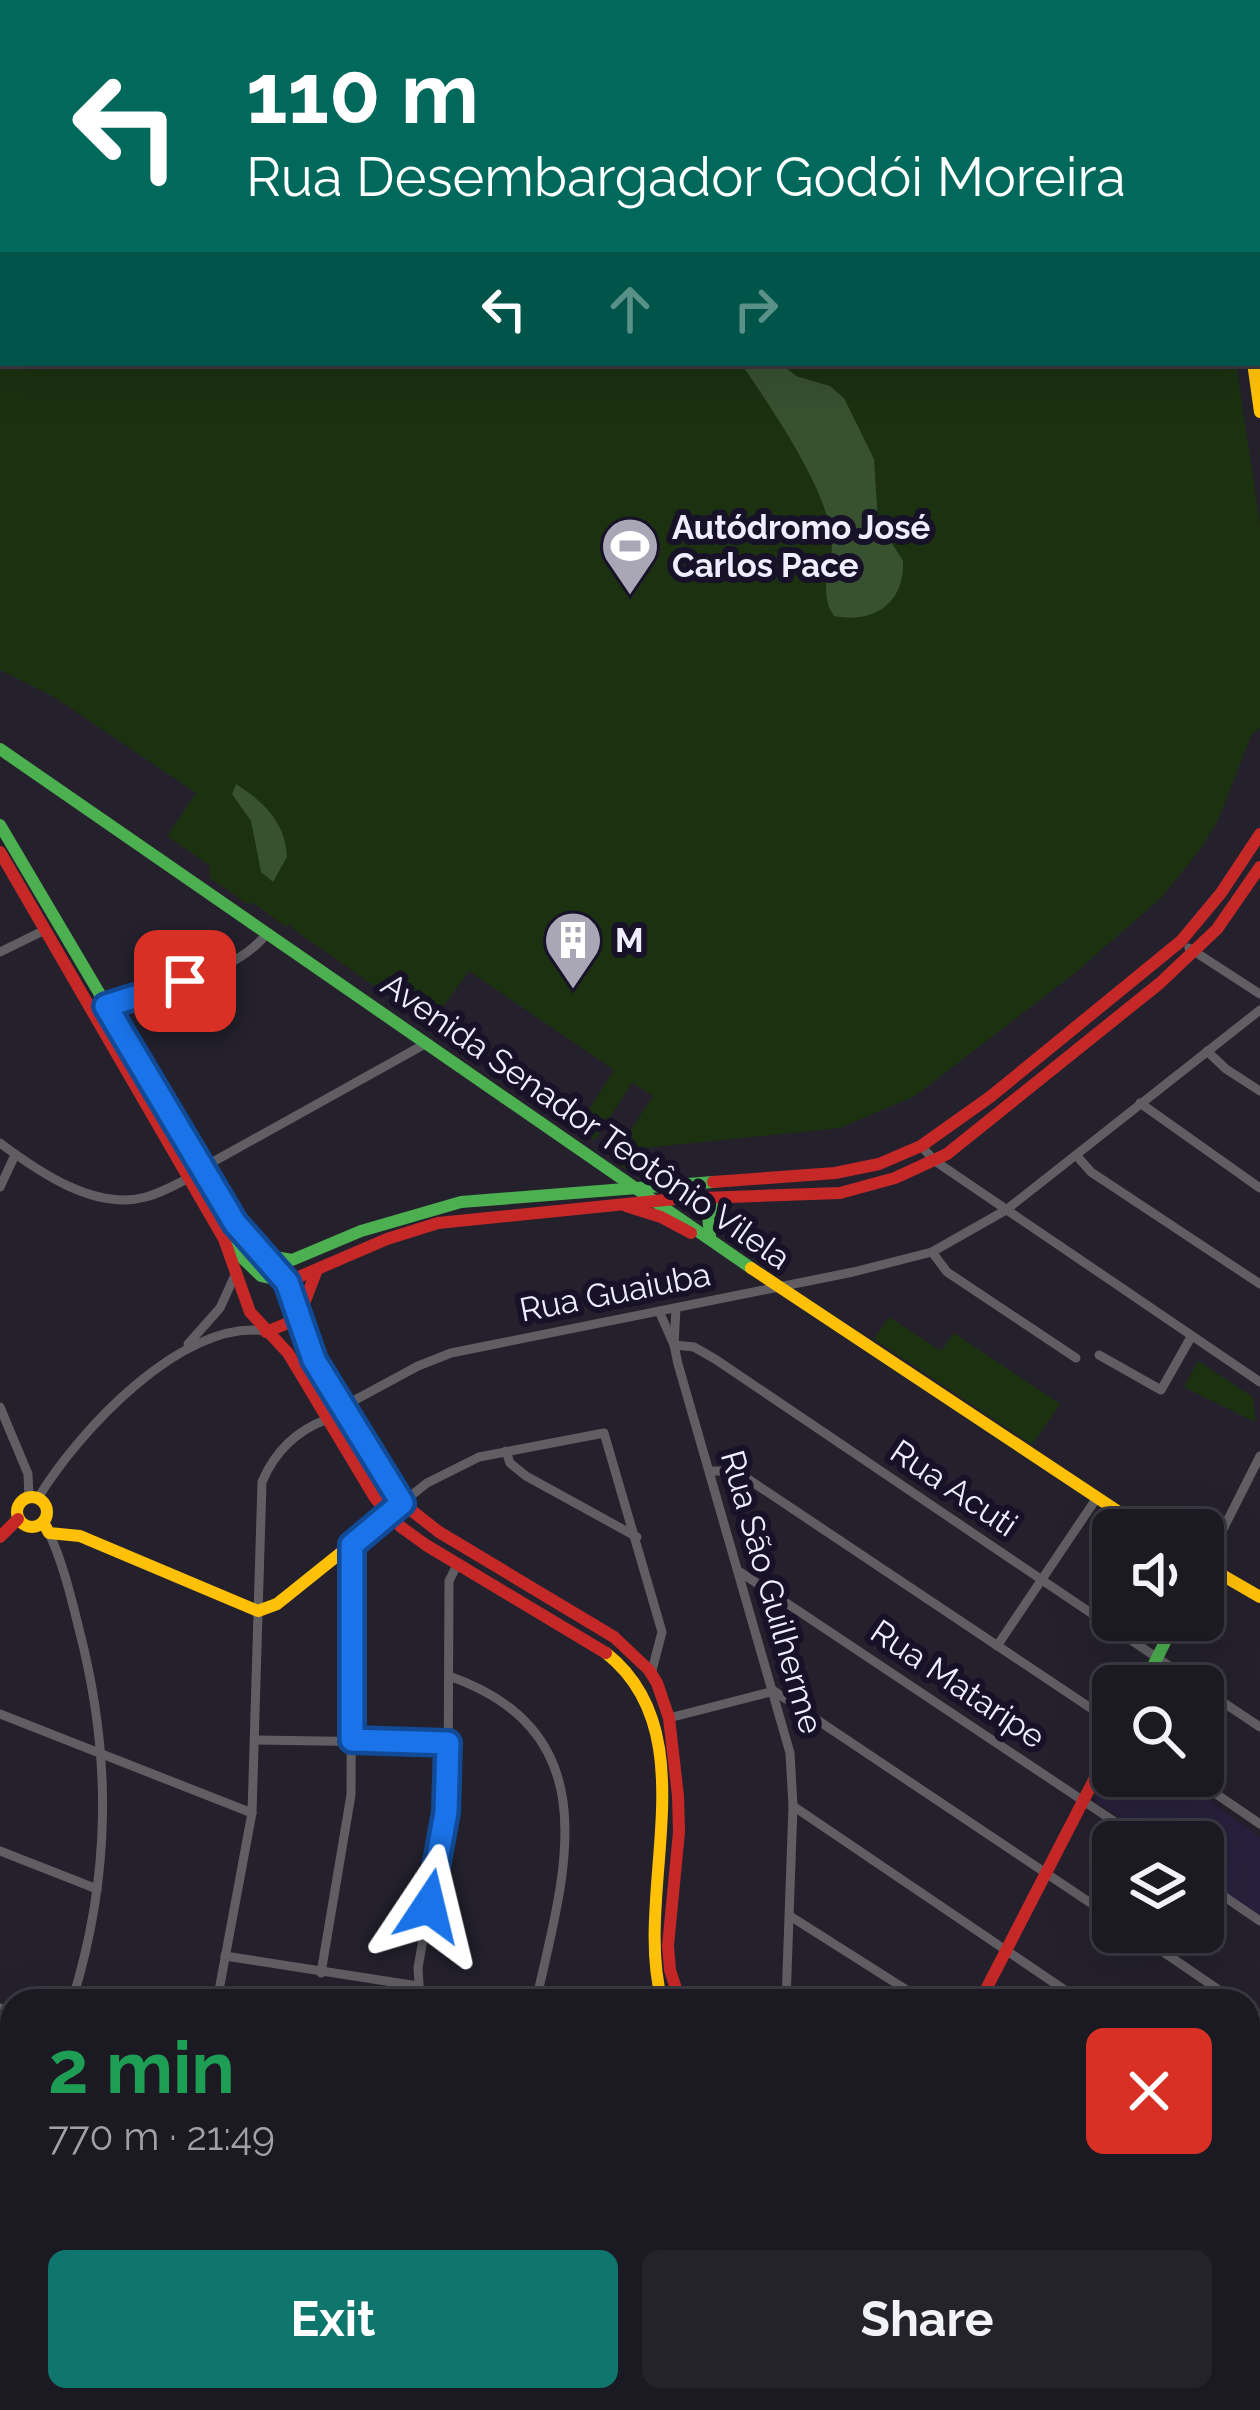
<!DOCTYPE html>
<meta charset="utf-8">
<style>
:root{--surface:#1b1922;--page:#24222a;--text:#f1f3f6;--muted:#a0a0a5;--line:#393840;--accent:#0f766e}
body{margin:0;font-family:Raleway,sans-serif;background:var(--page);color:var(--text);height:100vh;display:flex;flex-direction:column;font-size:45px;white-space:nowrap}
*{box-sizing:border-box;margin:0}
p{font-size:39px;color:var(--muted)}
.icon{flex:none;width:66px;height:66px;fill:none;stroke:currentColor;stroke-width:2;stroke-linecap:round;stroke-linejoin:round}
.map{position:relative;flex:1;overflow:hidden}
.sheet{position:absolute;left:0px;top:1989px;width:1260px;height:423px;display:flex;flex-direction:column;background:var(--surface);border-radius:36px 36px 0 0;box-shadow:0 12px 48px #0002,0 0 0 3px var(--line)}
.sheet>*{flex:none}
.banner{position:absolute;left:0px;top:0px;width:1260px;height:366px;box-shadow:0 12px 48px #0002,0 0 0 3px var(--line);background:#00695c;color:#fff;overflow:hidden}
.buttons{position:absolute;left:1092px;top:1509px;display:grid;gap:24px}
.buttons a{display:grid;place-items:center;width:132px;height:132px;border-radius:18px;background:var(--surface);box-shadow:0 12px 48px #0002,0 0 0 3px var(--line);font-size:60px}
.pin{position:absolute;display:grid;place-items:center;width:102px;height:102px;color:#fff;margin:-51px;border-radius:24px;box-shadow:0 6px 18px #0006}
.me{position:absolute;width:132px;margin:-66px;rotate:10deg;stroke-linejoin:round;filter:drop-shadow(0 0 9px #0008)}
.turn{display:flex;align-items:center;gap:42px;height:252px;padding:0 48px;font-size:54px}
.turn .icon{width:156px;height:156px;stroke-width:2.5}
.turn b{display:block;font-size:84px;line-height:102px}
.lanes{display:flex;align-items:center;height:114px;padding:0 48px;background:#0003;justify-content:center;gap:60px;direction:ltr}
.lanes .off{opacity:.35}
.round{display:grid;place-items:center;flex:none;width:126px;height:126px;border-radius:18px;background:var(--page)}
.headline{display:flex;align-items:center;justify-content:space-between;height:204px;padding:0 48px}
h1{font-size:72px;font-weight:700;line-height:90px;color:#1e9e55}
.button{display:flex;gap:24px;margin-top:auto;padding:24px 48px}
.button a{flex:1;height:138px;border-radius:18px;background:var(--accent);color:#fff;font-size:48px;font-weight:700;line-height:138px;text-align:center}
.button a+a{background:var(--page);color:var(--text)}
.map>svg:first-child{display:block}
.built{fill:#28213d}
.green{fill:#1b3110}
.forest{fill:#38512f}
.lines{fill:none;stroke-linecap:round;stroke-linejoin:round}
.street{stroke:#605e63;stroke-width:9}
.fast{stroke:#4caf50;stroke-width:12}
.slow{stroke:#ffc107;stroke-width:12}
.jam{stroke:#c62828;stroke-width:12}
.route-casing{stroke:#114b97;stroke-width:30}
.route{stroke:#1a73e8;stroke-width:21}
.labels{text-anchor:middle;dominant-baseline:central;stroke-width:12;stroke-linejoin:round;paint-order:stroke}
.poi-label{font-size:33px;font-weight:bold;fill:#f0edfe;stroke:#181229;text-anchor:start}
.street-label{font-size:33px;fill:#f0edfe;stroke:#181229}
</style>
<div class="map">
<svg width="1260" height="2410" viewBox="0 0 1260 2410">
<rect width="100%" height="100%" fill="#24212d"/>
<path class="built" d="M1113 1767V1776H1175L1260 1838V1917L1203 1876V1842H1155L1095 1800Z"/>
<g class="green">
<path d="M0 0H1183L1184 3H3V363H1236L1260 524V728L1251 736 1218 820 1202 847 1162 897 1075 973 915 1096 840 1128 644 1148 628 1171 611 1160 653 1096 632 1083 595 1140 577 1128 614 1070 469 971 430 1025 293 929 290 923 286 927 252 902 249 905 210 878 209 865 167 836 196 793 54 697 0 670Z"/>
<path d="M889 1317 941 1351 954 1333 1060 1404 1032 1445 874 1339Z"/>
<path d="M1198 1361 1253 1397 1255 1422 1184 1387Z"/>
</g>
<g class="forest">
<path d="M741 363H780L796 376 830 386 844 398 874 459 878 521 903 561C905 603 874 624 834 616 815 588 837 562 831 532 821 479 771 408 741 363Z"/>
<path d="M236 784C263 801 286 823 287 857L273 882 261 872 251 821 232 794Z"/>
</g>
<g class="lines">
<g class="street">
<path d="M1257 204 1260 203"/>
<path d="M1257 284H1260"/>
<path d="M1189 948 1260 994"/>
<path d="M0 952 45 930"/>
<path d="M106 1006C153 993 238 973 267 933"/>
<path d="M1207 1051 1226 1069 1260 1091"/>
<path d="M1140 1103 1260 1188"/>
<path d="M0 1143C39 1172 95 1211 146 1197 161 1193 175 1185 189 1178"/>
<path d="M921 1146 935 1161 1260 1382"/>
<path d="M1076 1155 1091 1172 1260 1284"/>
<path d="M202 1168 425 1044"/>
<path d="M0 1187 15 1155"/>
<path d="M932 1252 947 1272 1076 1358"/>
<path d="M676 1308 674 1345 678 1364 790 1753 793 1806 786 2001"/>
<path d="M659 1311 674 1345"/>
<path d="M188 1344 220 1308 235 1275"/>
<path d="M674 1345 694 1347 715 1359 1199 1686"/>
<path d="M1099 1355 1161 1390 1191 1337"/>
<path d="M0 1407 28 1474 29 1497"/>
<path d="M342 1407 418 1366 451 1353 853 1272 932 1252 1006 1210 1260 1010"/>
<path d="M506 1451 510 1463 526 1476 637 1537"/>
<path d="M710 1471H736L1113 1723"/>
<path d="M38 1498C78 1432 182 1319 265 1331"/>
<path d="M402 1503 427 1483 479 1457 604 1433 662 1632 651 1674"/>
<path d="M49 1533C63 1563 71 1597 79 1629 112 1756 111 1876 72 2001"/>
<path d="M1205 1565 1260 1456"/>
<path d="M740 1572 1145 1842"/>
<path d="M997 1646 1096 1499"/>
<path d="M449 1676C611 1733 565 1872 536 2001"/>
<path d="M1203 1689 1260 1727"/>
<path d="M0 1714 252 1813"/>
<path d="M669 1718 774 1691 1113 1918"/>
<path d="M257 1740 448 1743"/>
<path d="M1190 1776 1260 1824"/>
<path d="M793 1806 1081 2001"/>
<path d="M0 1851 97 1889"/>
<path d="M1203 1882 1260 1921"/>
<path d="M790 1916 924 2001"/>
<path d="M1134 1932 1235 2001"/>
<path d="M225 1956 418 1986"/>
<path d="M321 1973 351 1795 352 1545"/>
<path d="M217 2001 252 1813 262 1482C275 1451 297 1430 328 1419"/>
<path d="M420 2001 418 1968 448 1796 449 1581 457 1565"/>
<path d="M0 2008 12 2012"/>
<path d="M1248 2010 1260 2018"/>
<path d="M0 2192 12 2162"/>
<path d="M1248 2293 1260 2251"/>
<path d="M0 2319 12 2324"/>
<path d="M528 2400V2410"/>
<path d="M785 2400V2410"/>
<path d="M147 2410 151 2400"/>
<path d="M408 2410 418 2400"/>
<path d="M537 2410 547 2400"/>
<path d="M622 2410 623 2400"/>
<path d="M727 2410 733 2400"/>
<path d="M951 2410 954 2400"/>
<path d="M1033 2410 1036 2400"/>
<path d="M1123 2410 1126 2400"/>
<path d="M1214 2410 1217 2400"/>
</g>
<g class="fast">
<path d="M0 749 751 1268"/>
<path d="M0 825 235 1223 261 1253"/>
<path d="M710 1237 708 1215 725 1200"/>
<path d="M231 1247 261 1276 287 1282"/>
<path d="M264 1255 292 1260 361 1231 461 1202 713 1182"/>
<path d="M1143 1686 1176 1620"/>
<path d="M1248 2079 1260 2075"/>
<path d="M892 2400 893 2410"/>
</g>
<g class="slow">
<path d="M1200 0V3"/>
<path d="M1253 363 1260 412"/>
<path d="M751 1268 1146 1530"/>
<circle cx="32" cy="1512" r="15"/>
<path d="M43 1522 49 1533 80 1536 258 1611 277 1604 393 1511"/>
<path d="M1203 1564 1260 1597"/>
<path d="M606 1653C710 1735 632 1893 662 2001"/>
</g>
<g class="jam">
<path d="M1218 0 1219 3"/>
<path d="M1257 257 1260 276"/>
<path d="M0 852 224 1239 250 1312 288 1353 375 1498 401 1527 426 1545 606 1653"/>
<path d="M713 1182 835 1173 879 1164 921 1146 990 1097 1181 941 1221 893 1260 834"/>
<path d="M626 1206 661 1217 691 1233"/>
<path d="M261 1253 287 1282 313 1360 402 1503 439 1532 614 1637 649 1670 657 1683 669 1718 678 1796 679 1832 668 1946 670 1970 680 2001"/>
<path d="M287 1282 387 1239 438 1223 675 1199 840 1193 895 1178 947 1154 1160 983 1217 929 1260 867"/>
<path d="M266 1332 298 1319 316 1272"/>
<path d="M0 1537 18 1519"/>
<path d="M980 2001 1113 1743"/>
<path d="M876 2400 877 2410"/>
</g>
</g>
<g class="lines">
<defs>
<path id="route" d="M185 981 106 1006 235 1223 287 1282 314 1360 402 1503 352 1545V1740L448 1743 446 1812 429 1906"/>
</defs>
<use href="#route" class="route-casing"/>
<use href="#route" class="route"/>
</g>
<defs>
<symbol id="stadium-pin" viewBox="-11 -11 22 30"><path d="M0 17L-7.5 6A9.5 9.5 0 1 1 7.5 6Z" fill="#a9a6b5" stroke="#181229"/><path d="M0-5a6.5 5 0 1 0 0 10a6.5 5 0 1 0 0-10ZM-3.5-1.8h7v3.6h-7Z" fill="#fff"/></symbol>
<symbol id="building-pin" viewBox="-11 -11 22 30"><path d="M0 17L-7.5 6A9.5 9.5 0 1 1 7.5 6Z" fill="#a9a6b5" stroke="#181229"/><path d="M-4-6H4V6H1V3H-1V6H-4ZM-2.5-4.3h1.7v1.8h-1.7ZM.8-4.3h1.7v1.8H.8ZM-2.5-1h1.7V.8h-1.7ZM.8-1h1.7V.8H.8Z" fill="#fff"/></symbol>
</defs>
<g fill-rule="evenodd">
<use href="#stadium-pin" x="597" y="513" width="66" height="90"/>
<use href="#building-pin" x="540" y="907" width="66" height="90"/>
</g>
<g class="labels">
<g class="poi-label">
<text x="672" y="527">Autódromo José<tspan x="672" dy="38">Carlos Pace</tspan></text>
<text x="615" y="940">M</text>
</g>
<g class="street-label">
<text transform="translate(586 1121) rotate(35)">Avenida Senador Teotônio Vilela</text>
<text transform="translate(615 1292) rotate(-11)">Rua Guaiuba</text>
<text transform="translate(954 1488) rotate(34)">Rua Acuti</text>
<text transform="translate(772 1592) rotate(74)">Rua São Guilherme</text>
<text transform="translate(958 1684) rotate(34)">Rua Mataripe</text>
</g>
</g>
</svg>
<div class="buttons">
<a><svg class="icon" aria-label="sound" viewBox="0 0 24 24"><path d="M4 9h4l5-4v14l-5-4H4zM17 9q2 3 0 6"/></svg></a>
<a><svg class="icon" aria-label="search" viewBox="0 0 24 24"><circle cx="10" cy="10" r="6"/><path d="M15 15l6 6"/></svg></a>
<a><svg class="icon" aria-label="layers" viewBox="0 0 24 24"><path d="M12 4l9 5-9 5-9-5zM3 14l9 5 9-5"/></svg></a>
</div>
<div class="pin" style="left:185px;top:981px;background:#d93025"><svg class="icon" aria-label="arrive" viewBox="0 0 24 24"><path d="M6 21V4h12l-3 4 3 4H6"/></svg></div>
<svg class="me" style="left:429px;top:1906px" viewBox="-20 -20 40 40"><path d="M0-17L14 15 0 8-14 15z" fill="#1a73e8" stroke="#fff" stroke-width="4"/></svg>
<div class="banner">
<div class="turn"><svg class="icon" aria-label="left" viewBox="0 0 24 24"><path d="M17 20v-9H6M10 6l-5 5 5 5"/></svg><div><b>110 m</b>Rua Desembargador Godói Moreira</div></div>
<div class="lanes"><svg class="icon" aria-label="left" viewBox="0 0 24 24"><path d="M17 20v-9H6M10 6l-5 5 5 5"/></svg><svg class="icon off" aria-label="ahead" viewBox="0 0 24 24"><path d="M12 20V5M6 11l6-6 6 6"/></svg><svg class="icon off" aria-label="right" viewBox="0 0 24 24"><path d="M7 20v-9h11M14 6l5 5-5 5"/></svg></div>
</div>
<section class="sheet">
<div class="headline"><div><h1>2 min</h1><p>770 m · 21:49</p></div><a class="round" style="background:#d93025;color:#fff"><svg class="icon" aria-label="close" viewBox="0 0 24 24"><path d="M6 6l12 12M18 6L6 18"/></svg></a></div>
<div class="button"><a>Exit</a><a>Share</a></div>
</section>
</div>
